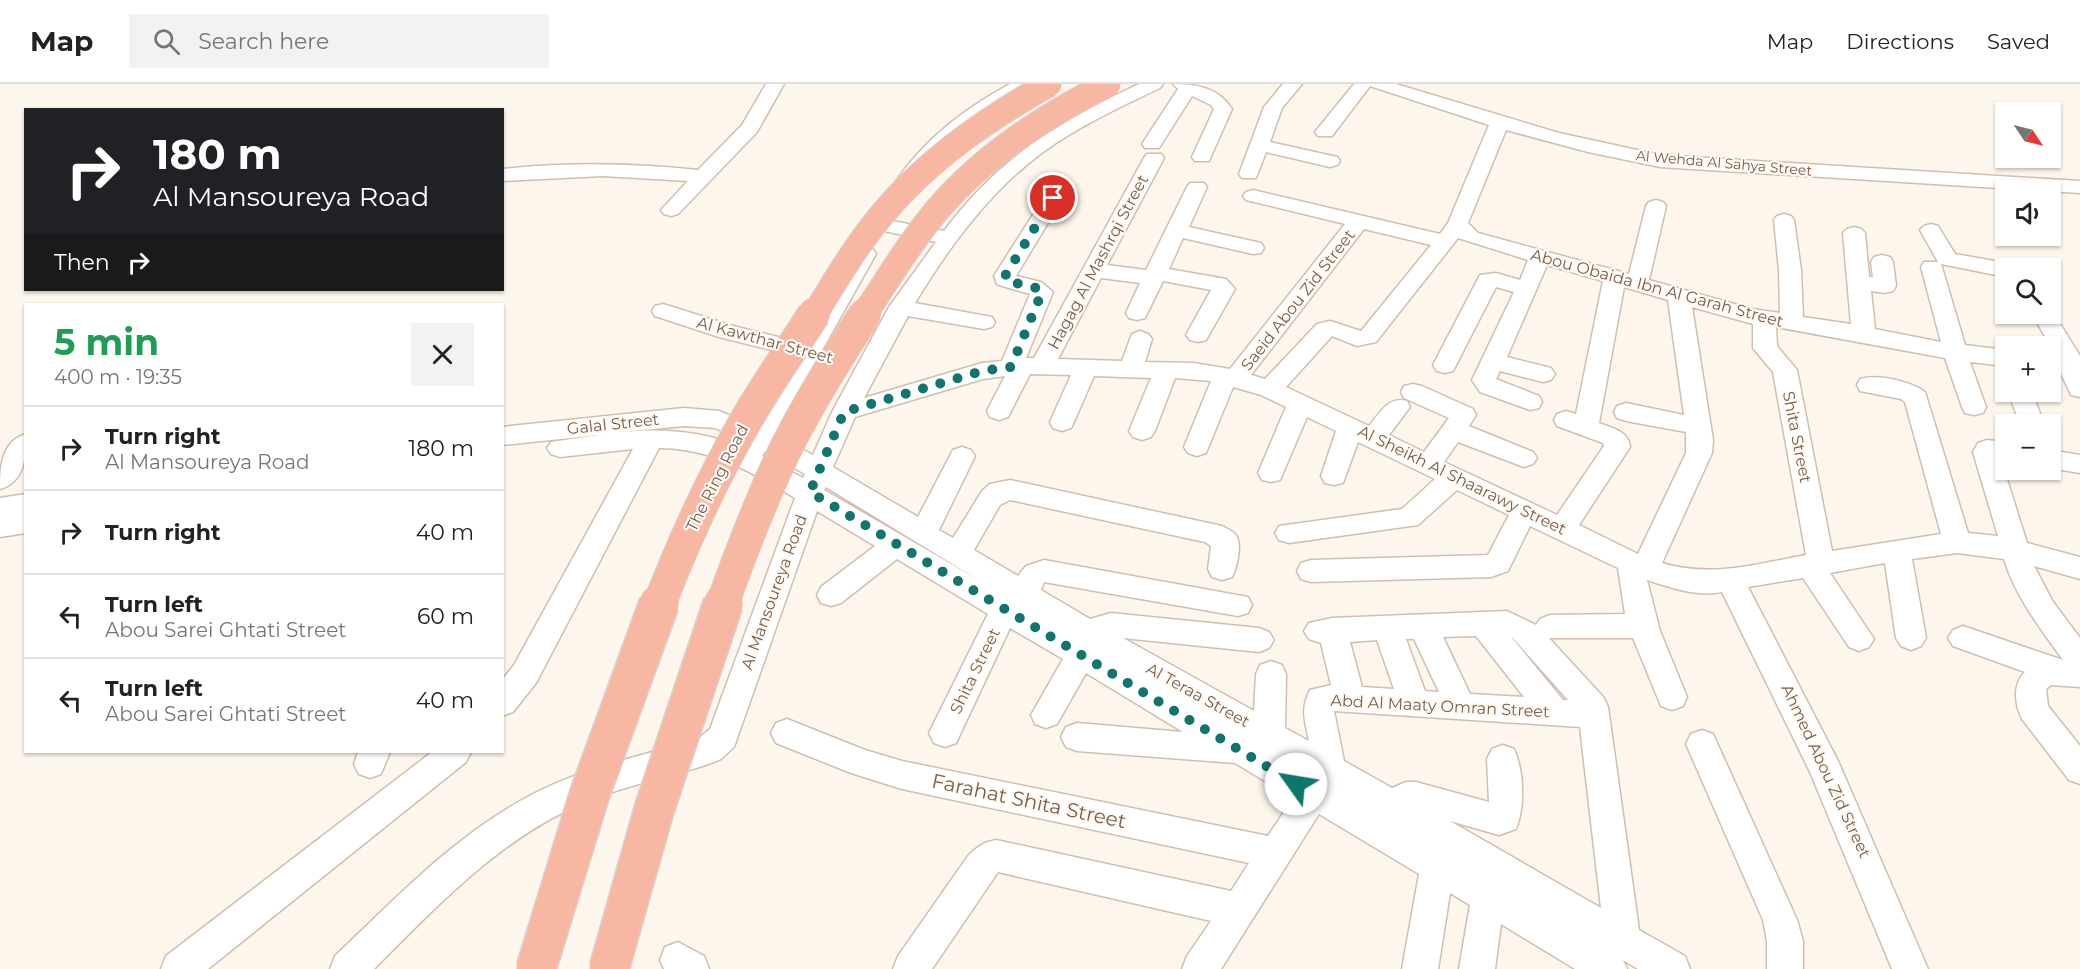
<!DOCTYPE html>
<meta charset="utf-8">
<style>
:root{--surface:#fff;--page:#f2f2f2;--text:#222;--muted:#767676;--line:#e0e0e0}
body{margin:0;font-family:Montserrat,sans-serif;background:var(--page);color:var(--text);height:100vh;display:flex;flex-direction:column;font-size:22px;white-space:nowrap}
*{box-sizing:border-box;margin:0}
p{font-size:20px;color:var(--muted)}
.icon{flex:none;width:33px;height:33px;fill:none;stroke:currentColor;stroke-width:2;stroke-linecap:round;stroke-linejoin:round}
.map{position:relative;flex:1;overflow:hidden}
.details{position:absolute;left:24px;top:219px;width:480px;height:450px;display:flex;flex-direction:column;background:var(--surface);border-radius:0px;box-shadow:0 2px 4px #0004}
.details>*{flex:none}
.guide{position:absolute;left:24px;top:24px;width:480px;height:183px;border-radius:0px;box-shadow:0 2px 4px #0004;background:#202124;color:#fff;overflow:hidden}
.needle{width:39px;rotate:125deg}
.tools{position:absolute;left:1995px;top:18px;display:grid;gap:12px}
.tools a{display:grid;place-items:center;width:66px;height:66px;border-radius:0px;background:var(--surface);box-shadow:0 2px 4px #0004;font-size:30px}
.pin{position:absolute;display:grid;place-items:center;width:51px;height:51px;color:#fff;margin:-26px;border:3px solid #fff;border-radius:50%;box-shadow:0 2px 6px #0007}
.me{position:absolute;width:66px;margin:-33px;rotate:302deg;stroke-linejoin:round;filter:drop-shadow(0 0 4px #0008)}
.turn{display:flex;align-items:center;gap:21px;height:126px;padding:0 30px;font-size:27px}
.turn .icon{width:78px;height:78px;stroke-width:2.5}
.turn b{display:block;font-size:42px;line-height:51px}
.then{display:flex;align-items:center;height:57px;padding:0 30px;background:#0003;gap:12px;font-size:22px}
.round{display:grid;place-items:center;flex:none;width:63px;height:63px;border-radius:0px;background:var(--page)}
.overview{display:flex;align-items:center;justify-content:space-between;height:102px;padding:0 30px}
h1{font-size:36px;font-weight:700;line-height:45px;color:#1e9e55}
ul{padding:0;list-style:none}
li{display:flex;align-items:center;gap:18px;height:84px;padding:0 30px;border-top:2px solid var(--line)}
li div{flex:1}
li b{display:block;font-size:22px}
li em{font-style:normal}
header{display:flex;align-items:center;gap:36px;box-sizing:border-box;height:84px;padding:0 30px;background:var(--surface);border-bottom:2px solid var(--line)}
header strong{font-size:28px}
nav{display:flex;gap:33px;margin-inline-start:auto;font-size:21px}
.search{width:420px;height:54px;background:var(--page);display:flex;align-items:center;gap:15px;box-sizing:border-box;padding:0 21px;border-radius:0px;color:var(--muted);font-size:22px}
.map>svg:first-child{display:block}
.lines{fill:none;stroke-linecap:round;stroke-linejoin:round}
.minor-casing{stroke:#d1beb0;stroke-width:3}
.minor{fill:#fff;fill-rule:evenodd}
.highway-bridge-far2-casing{stroke:#dad1cd;stroke-width:27;stroke-linecap:butt}
.highway-bridge-far1-casing{stroke:#dad1cd;stroke-width:34;stroke-linecap:butt}
.highway-bridge-casing{stroke:#dad1cd;stroke-width:42;stroke-linecap:butt}
.highway-bridge-far2{stroke:#f7b7a3;stroke-width:25}
.highway-bridge-far1{stroke:#f7b7a3;stroke-width:32}
.highway-bridge{stroke:#f7b7a3;stroke-width:39}
.route{stroke:#0f766e;stroke-width:10;stroke-dasharray:0 18}
.labels{text-anchor:middle;dominant-baseline:central;stroke-width:4.5;stroke-linejoin:round;paint-order:stroke}
.far-street-label{font-size:14px;fill:#7a5c4d;stroke:#fffaf3}
.street-label{font-size:16px;fill:#7a5c4d;stroke:#fffaf3}
.near-street-label{font-size:20px;fill:#7a5c4d;stroke:#fffaf3}
</style>
<header>
<strong>Map</strong>
<div class="search"><svg class="icon" aria-label="search" viewBox="0 0 24 24"><circle cx="10" cy="10" r="6"/><path d="M15 15l6 6"/></svg>Search here</div>
<nav><a>Map</a><a>Directions</a><a>Saved</a></nav>
</header>
<div class="map">
<svg width="2080" height="885" viewBox="0 0 2080 885">
<rect width="100%" height="100%" fill="#fdf6ec"/>
<g class="lines">
<defs>
<g id="minor">
<path d="M766 0H784L757 48 678 130 671 132 664 130 661 126 688 97 603 92 502 97V85C568 78 633 79 698 86L742 41Z"/>
<path d="M1010 0H1033L1030 4C984 29 944 57 913 101H899L896 97C926 54 964 25 1010 0Z"/>
<path d="M1139 0H1163L1160 4C1120 23 1079 42 1043 68 991 106 948 164 915 219L992 233 995 238 992 243 984 245 908 232 864 314 982 279 1002 277 1030 210 1002 202 997 200 994 192 1046 110H1060L1063 114 1016 192 1041 198 1053 208 1026 274H1034L1144 74 1147 70H1161L1164 74 1107 181 1146 186 1187 103 1190 99H1204L1207 103 1189 143 1261 159 1264 164 1261 169 1253 170 1183 154 1169 185 1226 195 1235 205 1206 256 1198 258 1190 256 1186 251 1211 206 1163 197 1145 234 1137 236 1129 234 1126 229 1140 199 1101 194 1058 275 1122 277 1132 250 1140 247 1148 250 1152 255 1145 278 1194 279 1230 285 1345 140 1246 116 1243 112 1246 108 1253 106 1440 150 1448 139 1489 41 1370 2 1332 52H1318L1315 48 1354 0H1396L1559 49 1660 71 2080 97V109L1660 83 1588 68 1506 46 1468 139 1478 149 1629 190 1646 122 1649 118 1656 116 1663 118 1666 122 1649 196 1752 225 1780 229 1779 186 1774 136 1777 132 1784 130 1791 132 1794 136 1801 186 1803 233 1851 240 1843 149 1847 145 1854 143 1861 145 1865 149 1869 193H1873L1871 178 1874 173 1882 171 1890 173 1893 178 1896 202 1893 207 1885 209 1871 207 1875 245 1941 258 1921 183 1924 178H1938L1920 146 1924 142 1931 140 1938 142 1955 170 2006 179 2014 181 2016 184H2006V193L1941 180 1965 261 2006 266V282L1970 278 1986 323 1983 329 1974 331 1965 329 1962 323 1945 274 1776 243 1777 262 1797 286 1832 467 1941 450 1905 318 1901 315 1860 307 1857 301 1860 295C1878 290 1910 297 1925 308L1968 449 1998 452 1973 368 1978 359 1987 356 2006 358V376H2001L2027 459 2080 473V495L2034 482 2053 518 2080 554V603L2051 601 2046 605 2048 622 2080 662V700L2069 696 2022 635C2015 621 2012 600 2025 588L1953 562 1948 554 1953 546 1963 542 2063 576C2040 544 2015 512 2004 475L1957 469 1912 475 1926 554 1921 562 1911 566 1901 562 1896 554 1885 479 1830 489 1874 555 1869 563 1859 567 1849 563 1803 494 1748 503 1838 677 1928 885H1892L1810 688 1722 508C1696 513 1672 504 1647 496L1660 547 1687 613 1683 622 1672 626 1661 622 1633 554H1549L1604 614 1608 623 1639 846 1685 872 1690 885H1638L1623 876 1627 885H1575L1501 840 1495 885H1459L1470 821 1450 809 1438 885H1402L1419 790 1319 730 1221 885H1182L1187 872 1211 837 998 788 932 885H893L898 872 968 772C977 763 984 758 996 756L1231 807 1249 779 902 705 851 689 776 659 771 649 776 639 787 635 865 666 902 677 1268 752 1293 714 1235 679 1077 667 1066 663 1061 653 1066 643 1077 639 1183 648 1086 589 1057 640 1046 644 1035 640 1031 631 1063 575 1010 544 956 659 945 663 934 659 929 649 988 530 897 475 841 519 831 522 821 519 817 511 821 503 875 462 817 427 734 663 721 675 711 679C672 693 631 700 593 715 505 749 439 820 374 885H330L335 872C397 813 459 747 537 708 588 683 643 671 697 656L710 645 795 414C753 388 710 364 659 364L536 599 513 628 502 632V596L514 581 633 365 560 373 551 370 547 364 551 358 599 351 502 361V343L684 324 719 327 754 342 795 272 719 253 655 232 652 227 655 222 663 220 733 242 803 259 857 165 865 164 873 165 876 170 822 266 824 269 817 275 774 351 813 371 832 328 889 223 936 158 875 145 872 141 875 137 882 135 944 147C998 74 1059 38 1139 0ZM1364 145 1431 161 1361 247 1330 237 1317 240 1265 295 1251 291ZM1458 154 1528 176 1520 196 1496 189 1480 191 1433 281 1437 287 1445 289 1453 287 1496 203 1514 208 1472 296 1480 308 1530 326 1539 324 1542 318 1539 312 1496 295 1500 287 1543 298 1551 296 1555 290 1551 284 1507 273 1547 181 1603 197 1576 330 1566 327 1557 330 1554 336 1557 342 1603 359 1604 362 1557 431 1444 378 1458 358 1524 383 1533 380 1537 374 1533 368 1469 342 1476 331 1473 325 1422 302 1413 300 1404 302 1401 308 1404 314 1449 334 1424 368 1389 351 1410 323 1407 317C1388 312 1380 329 1369 342L1286 303 1332 252 1357 262 1376 258ZM1624 203 1668 216 1684 331 1626 319 1617 322 1614 328 1617 334 1626 337 1686 348V369L1638 470 1579 441 1630 363C1629 347 1612 344 1599 339ZM1692 223 1753 240V264L1773 288 1806 471C1755 480 1712 494 1662 479L1712 369 1713 356ZM1030 290 1071 291 1050 338 1053 344 1062 347 1071 344 1074 338 1094 292 1151 294 1129 347 1133 353 1142 356 1151 353 1155 347 1175 294 1211 297 1184 363 1188 369 1197 372 1206 369 1233 303 1261 311 1286 323 1258 389 1262 396 1271 398 1280 396 1307 333 1336 347 1321 392 1325 399 1334 401 1343 399 1358 358 1435 395 1402 425 1279 442 1275 449 1279 456 1289 459 1418 441 1457 406 1509 431 1488 471 1311 476 1301 479 1297 487 1301 495 1311 498 1491 493 1508 487 1530 442 1618 484 1625 530 1550 531 1540 535 1536 541 1507 527 1332 534 1309 539 1304 547 1309 555 1321 559 1331 601 1310 606C1300 626 1305 636 1309 657L1285 644 1286 590 1282 581 1271 577 1260 581 1256 590 1254 627 1123 554 1259 568 1269 564 1274 556 1269 548 1259 544 1111 529 1090 535 1041 506 1044 498 1238 532 1248 529 1252 521 1248 513 1044 476 1026 482 1018 492 974 466 1000 421 1010 416 1205 458 1211 462 1208 485 1212 493 1222 496 1232 493C1237 483 1243 459 1235 450 1231 446 1225 444 1222 442L1010 396 990 400 982 407 953 454 939 446 975 372 971 366 962 363 953 366 918 433 833 383 855 333 983 295 1005 292 987 327 990 333 999 336 1008 333ZM684 342 715 344 745 358 742 363C701 347 663 344 620 348ZM765 367 805 390 803 394 762 372ZM826 403 982 498 824 406ZM1476 552 1524 613 1470 610 1443 553ZM1512 554H1513L1568 616H1563ZM1406 555H1414L1439 608 1425 607ZM1377 556 1394 605 1362 603 1350 558ZM1334 627 1580 643 1601 824 1450 737 1499 751 1516 745C1525 723 1524 687 1514 665L1503 661 1492 665 1487 675 1489 718 1416 698H1406L1392 704 1344 677Z"/>
<path d="M1173 0C1197 0 1219 4 1232 25L1209 77H1195L1192 73 1214 25 1211 21 1192 12 1159 64H1145L1142 60 1178 5Z"/>
<path d="M1283 0H1302L1282 24 1270 58 1337 73 1340 77 1337 81 1330 83 1266 68 1256 94H1242L1239 90 1264 23Z"/>
<path d="M2051 225 2080 272V313L2071 311 2056 279 2058 275 2032 230H2050Z"/>
<path d="M2008 308H2032L2044 340H2020Z"/>
<path d="M26 350C26 372 25 398 0 405 0 384 1 357 26 350Z"/>
<path d="M2050 366 2080 371V389L2050 384Z"/>
<path d="M26 410V449L0 453V414Z"/>
<path d="M1702 646 1713 650 1797 836 1803 857V885H1767V857L1763 836 1686 660 1691 650Z"/>
<path d="M358 668H390L381 690 370 694 359 690 354 680Z"/>
<path d="M432 668H471L466 678 208 885H161L166 872Z"/>
<path d="M678 858 704 872 709 885H664L660 876 665 863Z"/>
</g>
</defs>
<use href="#minor" class="minor-casing"/>
<use href="#minor" class="minor"/>
<defs>
<g id="highway-bridge-far2">
<path d="M814 231C832 203 848 174 869 147 916 84 981 38 1049 0"/>
<path d="M864 231C888 195 910 158 938 125 984 71 1045 32 1108 0"/>
</g>
<g id="highway-bridge-far1">
<path d="M659 521C683 459 711 397 745 338 766 301 791 266 814 230"/>
<path d="M722 521C741 468 761 415 786 364 809 318 837 274 865 230"/>
</g>
<g id="highway-bridge">
<path d="M536 885 590 709 659 520"/>
<path d="M609 885 654 726 723 520"/>
</g>
</defs>
<use href="#highway-bridge-far2" class="highway-bridge-far2-casing"/>
<use href="#highway-bridge-far1" class="highway-bridge-far1-casing"/>
<use href="#highway-bridge" class="highway-bridge-casing"/>
<use href="#highway-bridge-far2" class="highway-bridge-far2"/>
<use href="#highway-bridge-far1" class="highway-bridge-far1"/>
<use href="#highway-bridge" class="highway-bridge"/>
</g>
<g class="lines">
<path class="route" d="M1053 114 1005 192 1007 197 1036 204 1042 208 1011 283 982 287 844 328 810 408 1296 700"/>
</g>
<g class="labels">
<g class="far-street-label">
<text transform="translate(1724 79) rotate(5)">Al Wehda Al Sahya Street</text>
</g>
<g class="street-label">
<text transform="translate(1098 178) rotate(-62)">Hagag Al Mashrqi Street</text>
<text transform="translate(1657 204) rotate(15)">Abou Obaida Ibn Al Garah Street</text>
<text transform="translate(1298 216) rotate(-52)">Saeid Abou Zid Street</text>
<text transform="translate(765 256) rotate(15)">Al Kawthar Street</text>
<text transform="translate(613 340) rotate(-6)">Galal Street</text>
<text transform="translate(1797 353) rotate(79)">Shita Street</text>
<text transform="translate(717 394) rotate(-63)">The Ring Road</text>
<text transform="translate(1462 396) rotate(26)">Al Sheikh Al Shaarawy Street</text>
<text transform="translate(774 508) rotate(-70)">Al Mansoureya Road</text>
<text transform="translate(975 587) rotate(-64)">Shita Street</text>
<text transform="translate(1198 611) rotate(29)">Al Teraa Street</text>
<text transform="translate(1440 622) rotate(3)">Abd Al Maaty Omran Street</text>
<text transform="translate(1826 687) rotate(65)">Ahmed Abou Zid Street</text>
</g>
<g class="near-street-label">
<text transform="translate(1029 717) rotate(12)">Farahat Shita Street</text>
</g>
</g>
</svg>
<div class="tools">
<a><svg class="needle" viewBox="-14 -14 28 28"><path d="M0-13l5 13h-10z" fill="#e53935"/><path d="M0 13l5-13h-10z" fill="#767676"/></svg></a>
<a><svg class="icon" aria-label="sound" viewBox="0 0 24 24"><path d="M4 9h4l5-4v14l-5-4H4zM17 9q2 3 0 6"/></svg></a>
<a><svg class="icon" aria-label="search" viewBox="0 0 24 24"><circle cx="10" cy="10" r="6"/><path d="M15 15l6 6"/></svg></a>
<a>+</a>
<a>−</a>
</div>
<div class="pin" style="left:1053px;top:114px;background:#d93025"><svg class="icon" aria-label="arrive" viewBox="0 0 24 24"><path d="M6 21V4h12l-3 4 3 4H6"/></svg></div>
<svg class="me" style="left:1296px;top:700px" viewBox="-20 -20 40 40"><circle r="19" fill="#fff"/><path d="M0-13L10 11 0 6-10 11z" fill="#0f766e"/></svg>
<div class="guide">
<div class="turn"><svg class="icon" aria-label="right" viewBox="0 0 24 24"><path d="M7 20v-9h11M14 6l5 5-5 5"/></svg><div><b>180 m</b>Al Mansoureya Road</div></div>
<div class="then">Then<svg class="icon" aria-label="right" viewBox="0 0 24 24"><path d="M7 20v-9h11M14 6l5 5-5 5"/></svg></div>
</div>
<section class="details">
<div class="overview"><div><h1>5 min</h1><p>400 m · 19:35</p></div><a class="round"><svg class="icon" aria-label="close" viewBox="0 0 24 24"><path d="M6 6l12 12M18 6L6 18"/></svg></a></div>
<ul>
<li><svg class="icon" aria-label="right" viewBox="0 0 24 24"><path d="M7 20v-9h11M14 6l5 5-5 5"/></svg><div><b>Turn right</b><p>Al Mansoureya Road</p></div><em>180 m</em></li>
<li><svg class="icon" aria-label="right" viewBox="0 0 24 24"><path d="M7 20v-9h11M14 6l5 5-5 5"/></svg><div><b>Turn right</b></div><em>40 m</em></li>
<li><svg class="icon" aria-label="left" viewBox="0 0 24 24"><path d="M17 20v-9H6M10 6l-5 5 5 5"/></svg><div><b>Turn left</b><p>Abou Sarei Ghtati Street</p></div><em>60 m</em></li>
<li><svg class="icon" aria-label="left" viewBox="0 0 24 24"><path d="M17 20v-9H6M10 6l-5 5 5 5"/></svg><div><b>Turn left</b><p>Abou Sarei Ghtati Street</p></div><em>40 m</em></li>
</ul>
</section>
</div>
